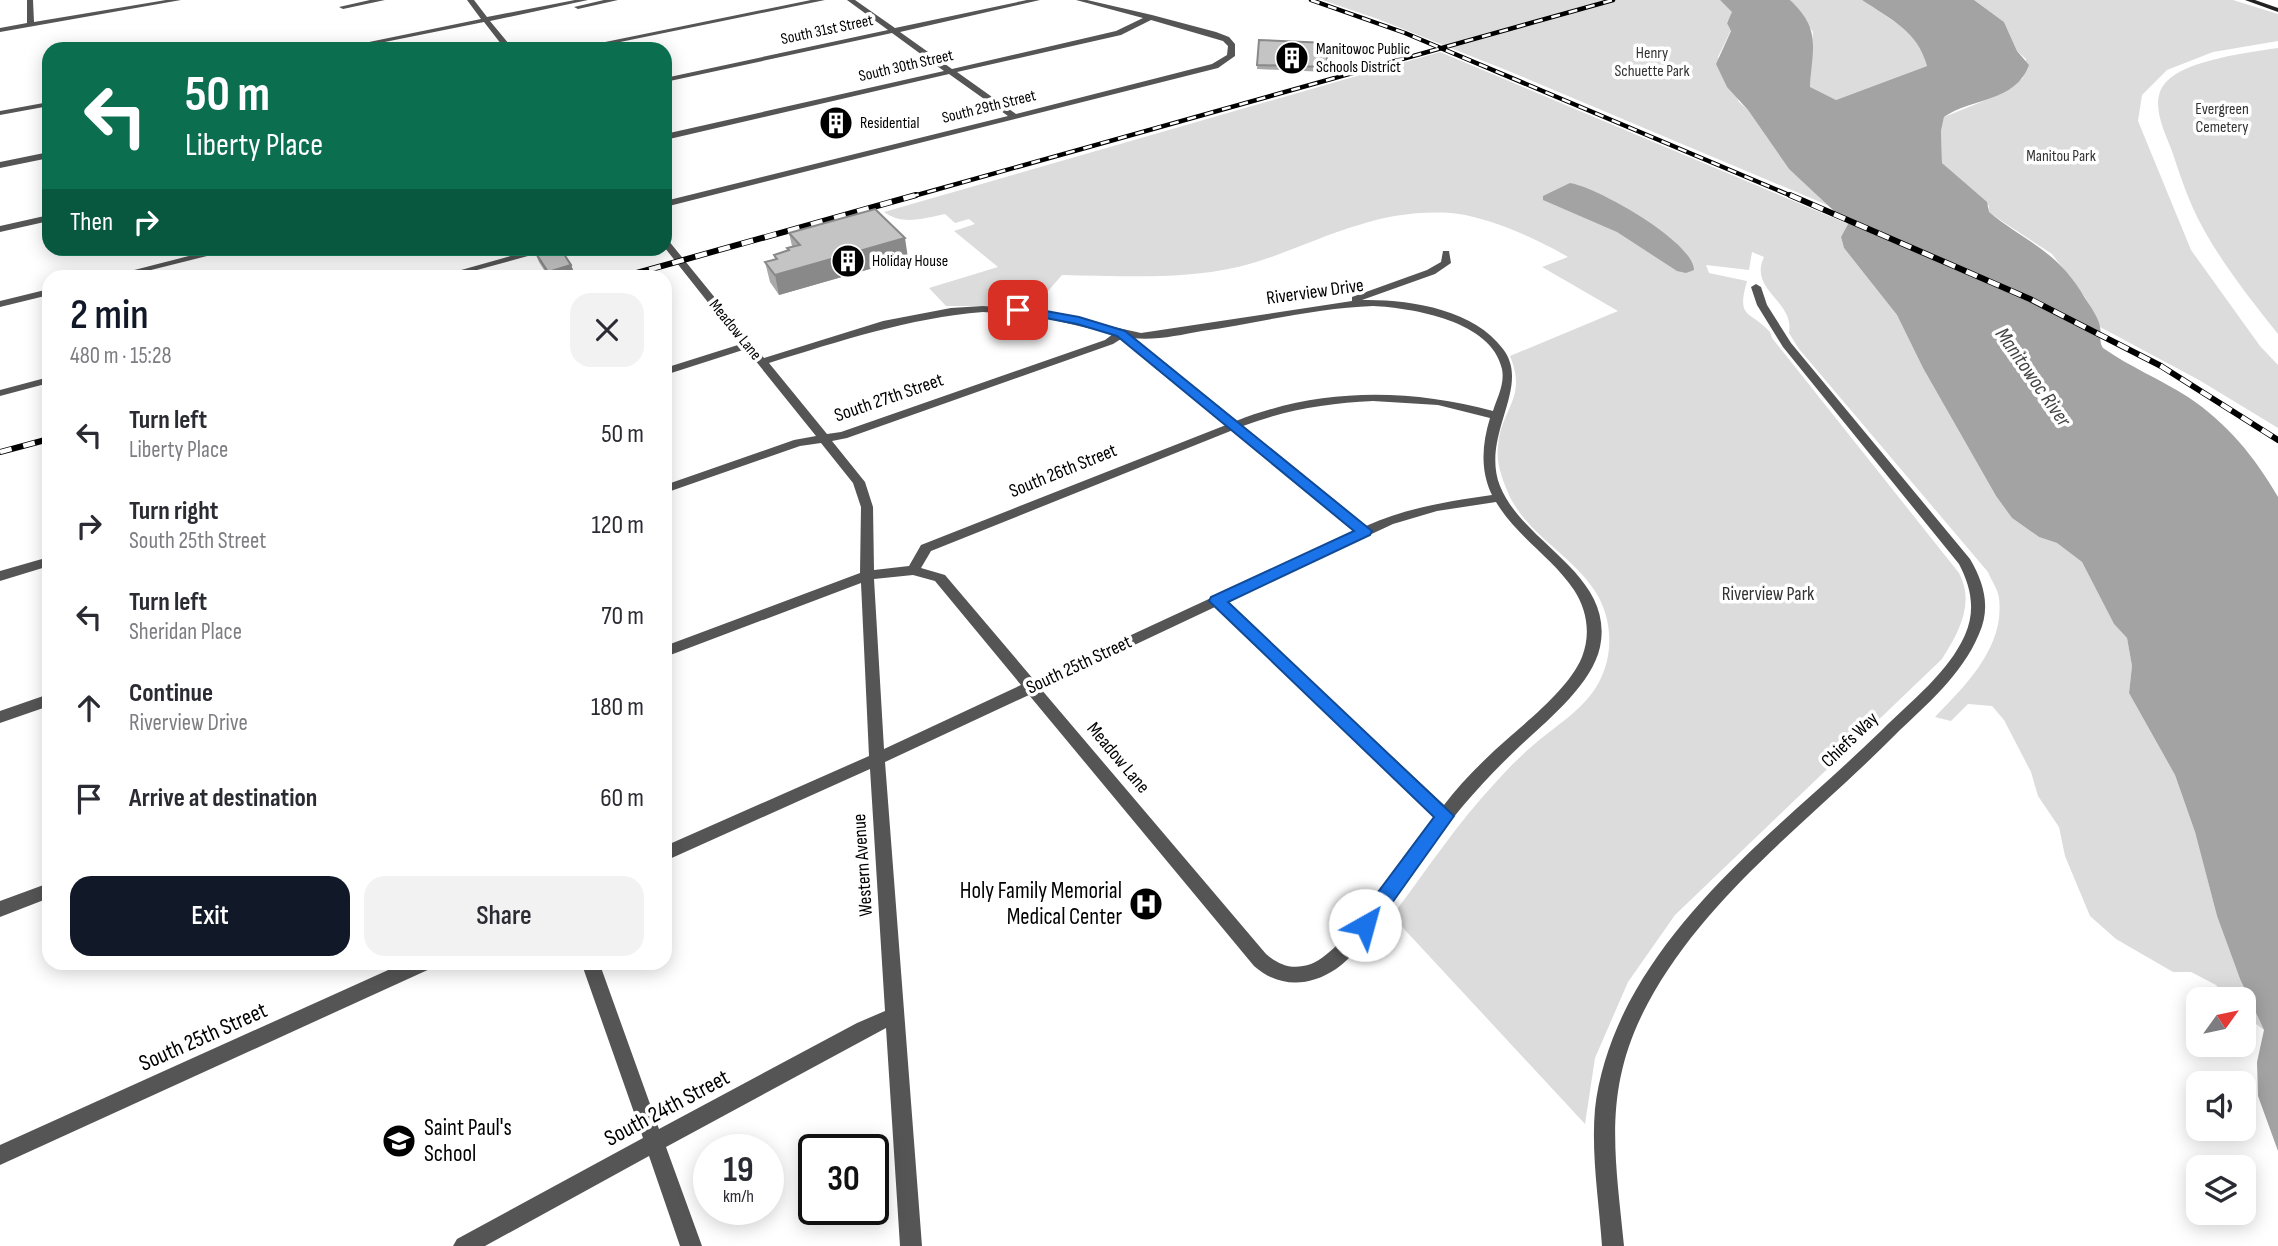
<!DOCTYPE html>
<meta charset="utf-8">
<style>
:root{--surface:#fff;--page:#f2f2f3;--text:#2b2b33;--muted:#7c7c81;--accent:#111827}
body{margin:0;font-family:"Sofia Sans Condensed",sans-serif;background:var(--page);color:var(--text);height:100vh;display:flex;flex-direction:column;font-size:26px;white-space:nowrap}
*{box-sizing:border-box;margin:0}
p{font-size:23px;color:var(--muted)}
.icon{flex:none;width:38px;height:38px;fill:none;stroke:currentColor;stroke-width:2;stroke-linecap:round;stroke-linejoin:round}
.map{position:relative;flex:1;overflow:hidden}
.drawer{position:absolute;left:42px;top:270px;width:630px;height:700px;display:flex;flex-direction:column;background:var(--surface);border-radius:21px;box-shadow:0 4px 18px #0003}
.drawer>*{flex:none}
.top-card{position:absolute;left:42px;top:42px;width:630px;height:214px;border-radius:21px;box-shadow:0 4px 18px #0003;background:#0b6e4f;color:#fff;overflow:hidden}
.needle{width:46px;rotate:57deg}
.fabs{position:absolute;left:2186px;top:987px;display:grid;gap:14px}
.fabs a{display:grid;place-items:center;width:70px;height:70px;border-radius:14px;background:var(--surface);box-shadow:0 4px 18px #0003;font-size:35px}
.speed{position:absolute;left:693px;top:1134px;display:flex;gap:14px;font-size:35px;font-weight:700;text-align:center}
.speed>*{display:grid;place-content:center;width:91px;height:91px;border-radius:50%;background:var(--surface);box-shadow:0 4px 18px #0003;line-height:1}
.speed small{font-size:18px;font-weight:400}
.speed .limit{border:4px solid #111;border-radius:10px;background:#fff;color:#111}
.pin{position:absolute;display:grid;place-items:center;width:60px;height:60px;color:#fff;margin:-30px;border-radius:14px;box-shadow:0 4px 10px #0006}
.me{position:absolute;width:77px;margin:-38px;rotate:38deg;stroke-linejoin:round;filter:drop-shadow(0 0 5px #0008)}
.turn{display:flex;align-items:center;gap:24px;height:147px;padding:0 28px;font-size:32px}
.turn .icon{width:91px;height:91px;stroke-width:2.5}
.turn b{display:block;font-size:49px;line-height:60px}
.then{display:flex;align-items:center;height:66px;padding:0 28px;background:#0003;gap:14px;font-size:26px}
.round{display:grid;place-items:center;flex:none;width:74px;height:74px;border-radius:21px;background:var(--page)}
.summary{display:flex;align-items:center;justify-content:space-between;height:119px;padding:0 28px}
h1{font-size:42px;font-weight:600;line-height:52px;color:var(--accent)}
.button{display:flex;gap:14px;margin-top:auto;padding:14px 28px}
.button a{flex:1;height:80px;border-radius:21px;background:var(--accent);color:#fff;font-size:28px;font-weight:600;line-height:80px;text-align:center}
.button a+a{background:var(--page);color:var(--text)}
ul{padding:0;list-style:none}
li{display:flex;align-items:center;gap:21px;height:91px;padding:0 28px}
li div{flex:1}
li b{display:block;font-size:26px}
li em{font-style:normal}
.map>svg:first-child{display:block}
.green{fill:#dcdcdc}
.water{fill:#a3a3a3}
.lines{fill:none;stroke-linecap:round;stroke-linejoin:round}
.street{fill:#555;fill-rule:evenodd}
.secondary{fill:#222;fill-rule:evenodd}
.rail-far1-casing{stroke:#000;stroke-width:4.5}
.rail-casing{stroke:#000;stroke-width:6}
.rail-far1{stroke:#fff;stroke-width:2.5;stroke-dasharray:9;stroke-linecap:butt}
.rail{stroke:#fff;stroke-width:4.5;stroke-dasharray:12;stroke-linecap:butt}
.wall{fill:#a9a9a9}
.shaded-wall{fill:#898989}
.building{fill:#c4c4c4;stroke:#898989;stroke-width:2}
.route{fill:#1a73e8;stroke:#114b97;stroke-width:2}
.labels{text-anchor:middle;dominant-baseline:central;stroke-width:7;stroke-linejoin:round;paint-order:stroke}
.far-street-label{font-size:16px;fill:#000;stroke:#fff}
.far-poi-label{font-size:16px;fill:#000;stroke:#fff;text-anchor:start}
.far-park-label{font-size:16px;fill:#333;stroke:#fff}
.street-label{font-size:19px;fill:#000;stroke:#fff}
.park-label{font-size:19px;fill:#333;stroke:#fff}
.water-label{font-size:21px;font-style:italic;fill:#444;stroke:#fff}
.near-poi-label{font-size:23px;fill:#000;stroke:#fff;text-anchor:end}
.near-street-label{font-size:23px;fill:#000;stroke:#fff}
</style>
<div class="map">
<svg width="2278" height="1246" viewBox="0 0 2278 1246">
<rect width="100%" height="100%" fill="#fff"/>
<g class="green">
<path d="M1322 0H1720L1733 12 1727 22 1731 30 1718 57 1739 102 1748 110 1789 169 1832 207 1511 72 1378 19Z"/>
<path d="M1790 0H1862L1904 28 1921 46 1927 66 1836 100 1810 88 1813 32Z"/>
<path d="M1974 0H2233L2278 14V41L2213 52 2167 70 2142 95 2138 121 2191 250 2260 346 2278 365V428L2199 380 2100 327 2085 297 2052 254 1988 212 1989 206 1942 163 1941 131 1944 117 2001 94 2023 78 2026 59 2017 51 2004 22Z"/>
<path d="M2278 48V334C2247 295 2212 251 2192 206 2184 188 2178 169 2172 151 2164 130 2148 100 2167 81 2187 60 2250 52 2278 48Z"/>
<path d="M1440 52 1848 224 1841 237 1844 248 1897 315 1923 368 1996 496 2012 518 2039 537 2057 543 2082 562 2114 624 2127 638 2132 666 2129 693 2175 775 2195 832 2217 916 2240 979 2264 1030 2244 1015V999H2228L2216 985 2191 972H2173L2116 939 2090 916 2065 856 2059 827 2038 796 2031 772 2004 720 1992 706 1968 704 1951 721 1935 717C1966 685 2005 647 1999 598 1998 589 1991 580 1988 572L1799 349 1789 333C1795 301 1748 290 1764 257L1752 252 1749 270 1706 265 1709 273 1747 281C1736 320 1750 310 1770 332L1772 338 1959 573C1975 603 1959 632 1942 659L1675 915 1628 982 1595 1058 1585 1124 1392 916C1426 871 1458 822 1496 782 1507 770 1518 758 1530 748 1554 726 1587 709 1601 678 1613 653 1612 621 1598 596 1575 555 1523 534 1506 488 1501 475 1496 461 1498 447 1500 409 1528 399 1510 356L1618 311 1542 267 1568 257C1540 240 1492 219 1459 214 1427 210 1389 215 1359 225 1317 237 1280 257 1238 267 1181 280 1119 276 1062 275L1035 306H946L929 288 998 267 954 231 975 224 969 219 955 223 945 214C924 218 903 226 884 212Z"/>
</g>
<g class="water">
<path d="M1720 0H1790C1822 30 1812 48 1810 87L1836 100 1927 66C1918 31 1890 19 1862 0H1974L2004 22 2017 51 2029 65C2016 102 1971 98 1944 117L1941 131 1942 163 1987 202 1989 212C2028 244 2056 249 2085 298 2090 306 2099 318 2100 327 2102 335 2098 340 2103 348 2130 367 2160 379 2188 397 2227 423 2255 457 2278 497V1151L2258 1096 2257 1062 2264 1030 2240 979 2217 916 2195 832 2175 775 2129 693 2132 666 2127 638 2114 624 2082 562 2057 543 2039 537 2012 518 1996 496 1923 368 1897 315 1844 248 1841 237 1848 224 1789 169 1748 110 1727 87 1716 64 1731 31 1727 23 1732 12Z"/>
<path d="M1570 183C1597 187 1694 242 1694 270L1686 273 1677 271 1617 232 1543 200V196Z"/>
</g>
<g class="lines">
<g class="street">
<path d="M27 0H33L34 22 166 0H181L0 32V28L27 23Z"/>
<path d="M370 0H385L343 9 339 7Z"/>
<path d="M467 0H474L487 17 575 0H588L490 21 513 49H505L484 22 350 49H335L481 19Z"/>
<path d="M604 0H618L578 9 574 7Z"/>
<path d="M811 0H825L586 49H571Z"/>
<path d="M847 0H855L895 28 1027 0H1040L900 32 952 69 1116 31 1143 18 1076 0H1087L1152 15 1216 32 1229 37 1235 44V56L1218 68 665 207V201L1008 116 949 74 665 140V134L944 71 892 33 665 82V78L888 30ZM1151 20 1223 41 1228 46 1227 55 1212 64 1016 114 957 72 1121 35Z"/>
<path d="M49 102V106L0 115V111Z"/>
<path d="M49 152V158L0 168V162Z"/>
<path d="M49 215V221L0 232V226Z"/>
<path d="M665 239 668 240 764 358 883 321 951 308 983 306 1032 309 1141 333 1352 301V297L1427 270 1441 262 1443 251H1449L1451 263 1435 274 1362 300C1408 299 1474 309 1503 349 1532 387 1480 435 1500 486 1523 544 1615 574 1600 647 1592 684 1548 720 1521 745 1486 778 1455 813 1427 852 1405 883 1366 949 1336 969 1309 987 1279 988 1254 966L1029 695 885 762 922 1246H900L886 1028 666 1147 702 1246H680L649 1156 485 1246H453L457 1239 643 1138 581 962H599L659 1129 857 1023 885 1011 870 769 665 861V846L869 756 861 583 665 657V646L860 573 861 507 853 483 821 443 800 446 665 493V485L794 440 816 436 746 349 665 375V368L741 344 665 248ZM1373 306C1413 308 1492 321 1502 369 1505 384 1497 398 1493 411 1407 388 1319 388 1236 421L1132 338C1155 341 1180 335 1202 331 1258 323 1316 308 1373 306ZM983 312 1032 315 1113 334 1105 340 841 432 827 434 769 363C840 341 909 318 983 312ZM1121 339 1226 425 921 545 909 566 874 570 873 507 865 482 832 441 847 438 1113 344ZM1373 401 1438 405 1490 418C1482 444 1480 470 1492 495 1449 501 1406 508 1366 526L1243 426C1285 410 1328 403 1373 401ZM1233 430 1356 531 1034 680 945 575 921 568 931 551ZM1496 502C1517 537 1552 557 1574 590 1587 610 1591 634 1582 657 1568 691 1522 725 1495 750 1477 767 1459 785 1444 805L1226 602 1393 524 1437 511ZM913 575 935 581 1021 685 884 749 874 579ZM1215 607 1435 816C1407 851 1348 950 1311 964 1293 970 1280 966 1266 954L1041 689Z"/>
<path d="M220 248H239L127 276H111Z"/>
<path d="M539 248H557L455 276H440Z"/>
<path d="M1756 284 1761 287 1767 305 1791 343 1970 559C1984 583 1991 607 1979 634 1962 675 1926 705 1895 735 1811 820 1706 895 1648 1003 1602 1089 1615 1154 1624 1246H1602C1599 1201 1591 1154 1595 1109 1599 1069 1616 1024 1636 990 1697 885 1797 813 1882 730 1911 701 1948 673 1965 635 1976 610 1971 587 1959 564L1783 347 1757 305 1751 287Z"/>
<path d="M49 289V295L0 307V301Z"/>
<path d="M49 377V383L0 396V390Z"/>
<path d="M49 557V566L0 581V571Z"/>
<path d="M49 694V706L0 723V711Z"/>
<path d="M49 883V898L0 917V901Z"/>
<path d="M406 962H435L432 968 0 1165V1145Z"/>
</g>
<path class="secondary" d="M2245 0H2255L2278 8V12Z"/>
<defs>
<g id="rail-far1">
<path d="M1311 0 1405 33 1794 197"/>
<path d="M910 197 1613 0"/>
</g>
<g id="rail">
<path d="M1790 195 2030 299 2161 366 2278 440"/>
<path d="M626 276 916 195"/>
<path d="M0 452 49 439"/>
</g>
</defs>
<use href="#rail-far1" class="rail-far1-casing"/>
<use href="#rail" class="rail-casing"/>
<use href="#rail-far1" class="rail-far1"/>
<use href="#rail" class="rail"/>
</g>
<g class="wall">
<path d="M1259 40 1327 67V72L1257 69Z"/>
<path d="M789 233 908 258 779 295 770 282 765 262 775 259 774 255 787 251V248L792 246Z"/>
<path d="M535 252 571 265 575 275 571 276H548L539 262Z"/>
</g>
<g class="shaded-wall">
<path d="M905 238 908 258 779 295 775 275Z"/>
<path d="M571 265 575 275 571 276H550L548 272Z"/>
</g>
<g class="building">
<path d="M1259 40 1327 43V67L1257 65Z"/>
<path d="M875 209 905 238 775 275 765 262 777 259 774 255 789 250 787 248 800 245 789 233Z"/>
<path d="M548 248H560L571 265 548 272 535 252Z"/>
</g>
<path class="route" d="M1018 306 1079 317 1125 331 1372 531 1370 535 1228 602 1454 816 1372 931 1365 933 1358 931 1355 925 1358 919 1434 817 1209 601 1211 597 1354 531 1117 336 1077 324 1014 312 1013 310Z"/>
<defs>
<symbol id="building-disc" viewBox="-11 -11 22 22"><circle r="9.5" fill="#000" stroke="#fff"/><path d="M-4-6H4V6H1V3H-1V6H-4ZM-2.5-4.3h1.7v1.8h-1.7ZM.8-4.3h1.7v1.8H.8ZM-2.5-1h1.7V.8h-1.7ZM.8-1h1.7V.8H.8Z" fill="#fff"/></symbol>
<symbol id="hospital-disc" viewBox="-11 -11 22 22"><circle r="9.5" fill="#000" stroke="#fff"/><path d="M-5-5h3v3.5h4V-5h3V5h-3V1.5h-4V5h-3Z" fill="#fff"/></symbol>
<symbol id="school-disc" viewBox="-11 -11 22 22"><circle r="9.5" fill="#000" stroke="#fff"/><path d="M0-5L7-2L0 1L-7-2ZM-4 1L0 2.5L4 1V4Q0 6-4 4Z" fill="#fff"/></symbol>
</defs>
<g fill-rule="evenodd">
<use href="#building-disc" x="1273" y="39" width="38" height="38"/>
<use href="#building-disc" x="817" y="104" width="38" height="38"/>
<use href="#building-disc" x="829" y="242" width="38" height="38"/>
<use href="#hospital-disc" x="1127" y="885" width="38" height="38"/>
<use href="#school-disc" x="380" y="1122" width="38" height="38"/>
</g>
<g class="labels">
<g class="far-street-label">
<text transform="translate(827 30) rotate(-12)">South 31st Street</text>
<text transform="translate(906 66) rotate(-13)">South 30th Street</text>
<text transform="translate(989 107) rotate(-14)">South 29th Street</text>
<text transform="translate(735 330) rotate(51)">Meadow Lane</text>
</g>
<g class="far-poi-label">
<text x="1316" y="49">Manitowoc Public<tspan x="1316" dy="18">Schools District</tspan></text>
<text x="860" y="123">Residential</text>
<text x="872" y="261">Holiday House</text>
</g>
<g class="far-park-label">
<text x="1652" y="53">Henry<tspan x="1652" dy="18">Schuette Park</tspan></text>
<text x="2222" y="109">Evergreen<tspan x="2222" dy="18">Cemetery</tspan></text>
<text x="2061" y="156">Manitou Park</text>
</g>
<g class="street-label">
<text transform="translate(1315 292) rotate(-8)">Riverview Drive</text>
<text transform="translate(889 398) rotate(-19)">South 27th Street</text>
<text transform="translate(1063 471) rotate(-22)">South 26th Street</text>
<text transform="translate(1079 665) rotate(-25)">South 25th Street</text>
<text transform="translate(1850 740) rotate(-44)">Chiefs Way</text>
<text transform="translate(1118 758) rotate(50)">Meadow Lane</text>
<text transform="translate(863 865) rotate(-94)">Western Avenue</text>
</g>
<g class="park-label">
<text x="1768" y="594">Riverview Park</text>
</g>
<g class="water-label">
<text transform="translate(2033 377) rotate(55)">Manitowoc River</text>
</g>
<g class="near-poi-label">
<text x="1122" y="891">Holy Family Memorial<tspan x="1122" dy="26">Medical Center</tspan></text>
<text x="424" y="1128" text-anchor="start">Saint Paul's<tspan x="424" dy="26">School</tspan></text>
</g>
<g class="near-street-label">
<text transform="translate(203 1037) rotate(-24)">South 25th Street</text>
<text transform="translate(667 1108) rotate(-28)">South 24th Street</text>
</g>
</g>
</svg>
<div class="fabs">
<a><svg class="needle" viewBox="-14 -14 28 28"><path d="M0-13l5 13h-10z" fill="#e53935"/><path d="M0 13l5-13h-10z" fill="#7c7c81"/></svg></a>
<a><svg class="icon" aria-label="sound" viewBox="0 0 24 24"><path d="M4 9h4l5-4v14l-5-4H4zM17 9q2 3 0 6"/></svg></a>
<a><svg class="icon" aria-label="layers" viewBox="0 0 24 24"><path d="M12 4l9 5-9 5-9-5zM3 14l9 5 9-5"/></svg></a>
</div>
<div class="speed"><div>19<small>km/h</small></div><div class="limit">30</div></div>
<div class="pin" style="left:1018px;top:310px;background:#d93025"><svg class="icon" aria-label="arrive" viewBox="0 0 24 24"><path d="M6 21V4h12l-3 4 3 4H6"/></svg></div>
<svg class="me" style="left:1365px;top:925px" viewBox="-20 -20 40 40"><circle r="19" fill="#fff"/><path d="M0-13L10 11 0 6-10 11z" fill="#1a73e8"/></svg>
<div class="top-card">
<div class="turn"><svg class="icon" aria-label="left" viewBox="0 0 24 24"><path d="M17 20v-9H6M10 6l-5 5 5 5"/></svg><div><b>50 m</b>Liberty Place</div></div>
<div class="then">Then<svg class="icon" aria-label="right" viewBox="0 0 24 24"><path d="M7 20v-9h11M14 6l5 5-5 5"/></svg></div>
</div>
<section class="drawer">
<div class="summary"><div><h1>2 min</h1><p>480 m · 15:28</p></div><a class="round"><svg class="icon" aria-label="close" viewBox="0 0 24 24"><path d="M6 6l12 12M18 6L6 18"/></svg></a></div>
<ul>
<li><svg class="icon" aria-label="left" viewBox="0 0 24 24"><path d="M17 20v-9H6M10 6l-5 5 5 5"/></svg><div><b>Turn left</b><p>Liberty Place</p></div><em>50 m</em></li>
<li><svg class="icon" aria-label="right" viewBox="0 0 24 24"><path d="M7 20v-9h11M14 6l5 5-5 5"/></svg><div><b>Turn right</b><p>South 25th Street</p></div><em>120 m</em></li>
<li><svg class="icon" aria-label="left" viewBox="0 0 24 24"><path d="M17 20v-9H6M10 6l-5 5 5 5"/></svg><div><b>Turn left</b><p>Sheridan Place</p></div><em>70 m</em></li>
<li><svg class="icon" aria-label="ahead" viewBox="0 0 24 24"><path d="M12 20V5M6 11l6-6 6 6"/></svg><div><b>Continue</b><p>Riverview Drive</p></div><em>180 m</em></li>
<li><svg class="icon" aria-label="arrive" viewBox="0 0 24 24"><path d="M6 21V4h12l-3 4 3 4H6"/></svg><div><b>Arrive at destination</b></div><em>60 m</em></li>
</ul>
<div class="button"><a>Exit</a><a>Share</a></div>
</section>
</div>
